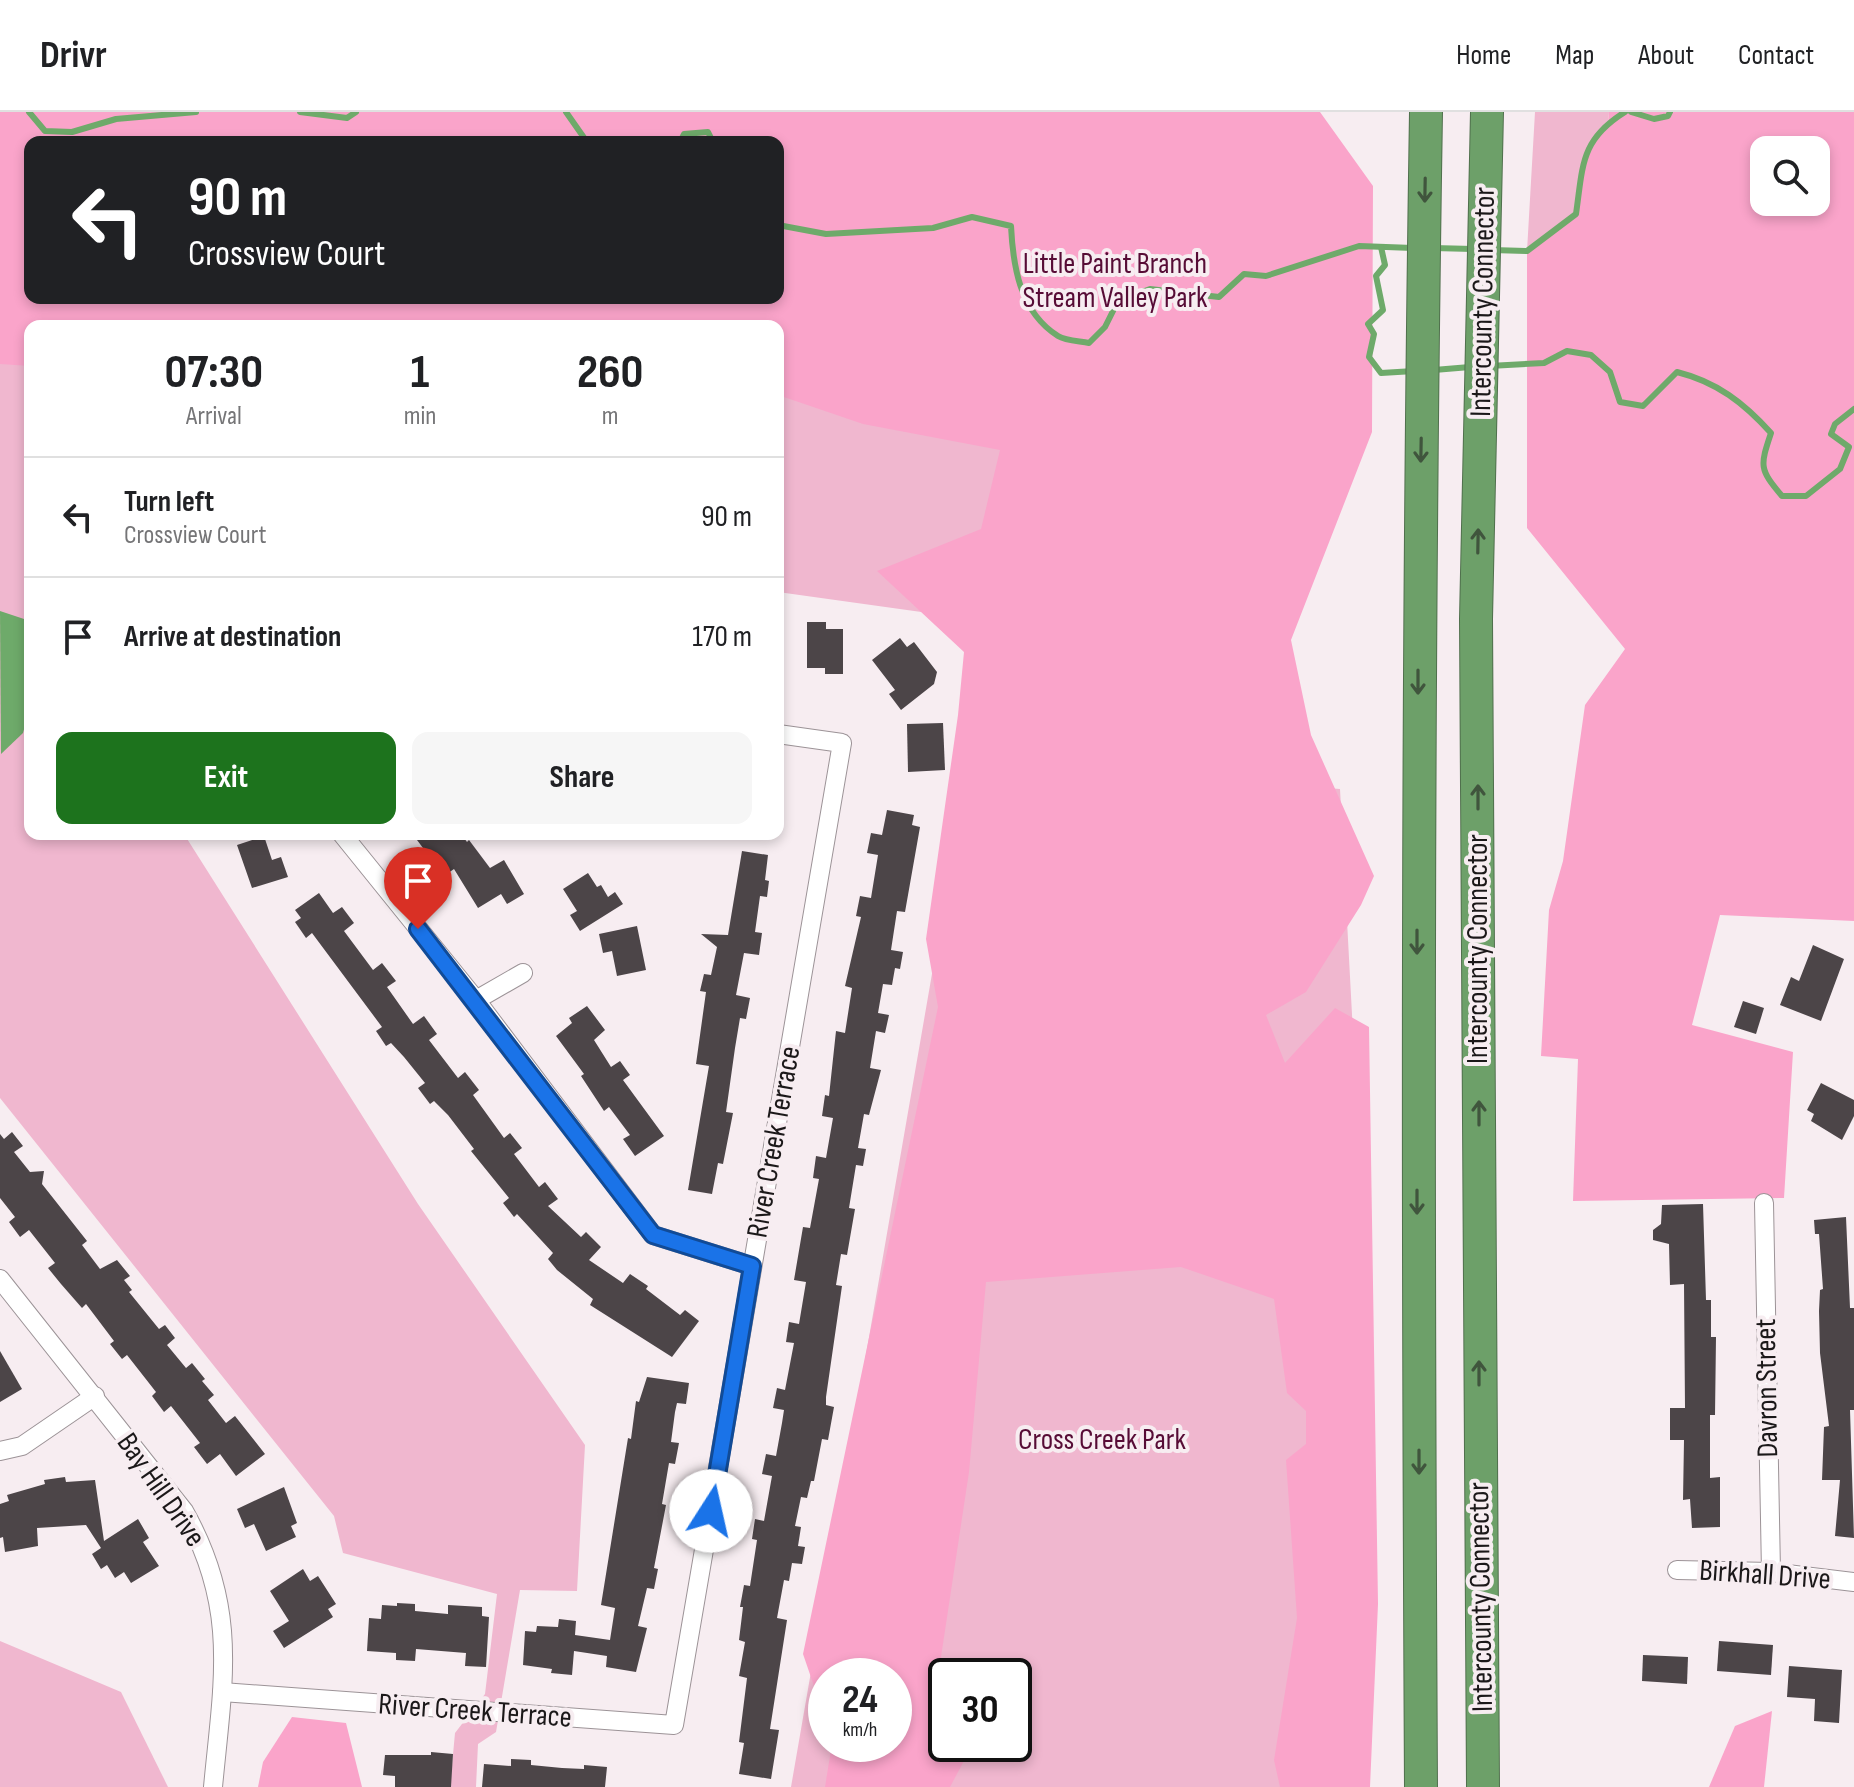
<!DOCTYPE html>
<style>
:root{--surface:#fff;--page:#f6f6f6;--text:#202124;--muted:#757577;--line:#e0e0e0;--accent:#1d731d}
body{margin:0;font-family:"Sofia Sans Condensed",sans-serif;background:var(--page);color:var(--text);height:100vh;display:flex;flex-direction:column;font-size:30px;white-space:nowrap}
*{box-sizing:border-box;margin:0}
p{font-size:26px;color:var(--muted)}
.icon{flex:none;width:44px;height:44px;fill:none;stroke:currentColor;stroke-width:2;stroke-linecap:round;stroke-linejoin:round}
.map{position:relative;flex:1;overflow:hidden}
.sheet{position:absolute;left:24px;top:208px;width:760px;height:520px;display:flex;flex-direction:column;background:var(--surface);border-radius:16px;box-shadow:0 4px 12px #0003}
.sheet>*{flex:none}
.hud{position:absolute;left:24px;top:24px;width:760px;height:168px;border-radius:16px;box-shadow:0 4px 12px #0003;background:#202124;color:#fff;overflow:hidden}
.fabs{position:absolute;left:1750px;top:24px;display:grid;gap:16px}
.fabs a{display:grid;place-items:center;width:80px;height:80px;border-radius:16px;background:var(--surface);box-shadow:0 4px 12px #0003;font-size:40px}
.speed{position:absolute;left:808px;top:1546px;display:flex;gap:16px;font-size:40px;font-weight:700;text-align:center}
.speed>*{display:grid;place-content:center;width:104px;height:104px;border-radius:50%;background:var(--surface);box-shadow:0 4px 12px #0003;line-height:1}
.speed small{font-size:20px;font-weight:400}
.speed .limit{border:4px solid #111;border-radius:12px;background:#fff;color:#111}
.pin{position:absolute;display:grid;place-items:center;width:68px;height:68px;color:#fff;margin:-82px -34px;border-radius:50% 50% 50% 0;rotate:-45deg;box-shadow:0 0 8px #0007}
.pin .icon{rotate:45deg}
.me{position:absolute;width:88px;margin:-44px;rotate:10deg;stroke-linejoin:round;filter:drop-shadow(0 0 6px #0008)}
.turn{display:flex;align-items:center;gap:28px;height:168px;padding:0 32px;font-size:36px}
.turn .icon{width:104px;height:104px;stroke-width:2.5}
.turn b{display:block;font-size:56px;line-height:68px}
.eta{display:flex;justify-content:space-evenly;align-items:center;height:136px;text-align:center}
.eta b{font-size:48px;font-weight:700;line-height:56px}
.button{display:flex;gap:16px;margin-top:auto;padding:16px 32px}
.button a{flex:1;height:92px;border-radius:16px;background:var(--accent);color:#fff;font-size:32px;font-weight:700;line-height:92px;text-align:center}
.button a+a{background:var(--page);color:var(--text)}
ul{padding:0;list-style:none}
li{display:flex;align-items:center;gap:24px;height:120px;padding:0 32px;border-top:2px solid var(--line)}
li div{flex:1}
li b{display:block;font-size:30px}
li em{font-style:normal}
header{display:flex;align-items:center;gap:48px;box-sizing:border-box;height:112px;padding:0 40px;background:var(--surface);border-bottom:2px solid var(--line)}
header strong{font-size:38px}
nav{display:flex;gap:44px;margin-inline-start:auto;font-size:28px}
.map>svg:first-child{display:block}
.green{fill:#f0b7cf;fill-rule:evenodd}
.forest{fill:#faa4ca;fill-rule:evenodd}
.water{fill:#6eaa6a}
.lines{fill:none;stroke-linecap:round;stroke-linejoin:round}
.stream{stroke:#6eaa6a;stroke-width:6}
.building{fill:#4c4548}
.street-casing{stroke:#9c9397;stroke-width:20}
.highway-casing{stroke:#50704d;stroke-width:34}
.street{stroke:#fff;stroke-width:18}
.highway{stroke:#6da069;stroke-width:32}
.oneway{stroke:#40553d}
.route-casing{stroke:#114b97;stroke-width:20}
.route{stroke:#1a73e8;stroke-width:14}
.labels{text-anchor:middle;dominant-baseline:central;stroke-width:8;stroke-linejoin:round;paint-order:stroke}
.park-label{font-size:30px;fill:#570c36;stroke:#f7edf1}
.street-label{font-size:30px;fill:#1b1819;stroke:#f7edf1}
</style>
<header>
<strong>Drivr</strong>
<nav><a>Home</a><a>Map</a><a>About</a><a>Contact</a></nav>
</header>
<div class="map">
<svg width="1854" height="1675" viewBox="0 0 1854 1675">
<rect width="100%" height="100%" fill="#f7edf1"/>
<g class="green">
<path d="M0 0H1284L1276 672 1340 677 1363 1109 1288 1675H791L993 510 778 480V214H30V722H184L418 1092 585 1333 577 1479 520 1478 496 1620 478 1632 476 1675H450L455 1621 485 1582 497 1482 343 1441 334 1404 0 986V159L30 186H778V30H30ZM826 1564H894V1632H826ZM946 1564H1014V1632H946Z"/>
<path d="M1535 0H1609L1608 11 1585 40 1576 102 1527 139Z"/>
<path d="M0 1529 121 1580 168 1675H0Z"/>
</g>
<g class="forest">
<path d="M0 0H1320L1373 74 1372 320 1291 528 1311 623 1374 764 1361 793 1306 880 1266 903 1285 951 1335 896 1369 915 1378 1492 1370 1675H1280L1274 1648 1297 1506 1286 1348 1306 1332V1299L1287 1281 1274 1187 1181 1155 986 1170 969 1360 941 1545 951 1564H946V1632H973L950 1675H825L832 1632H894V1564H826V1609L803 1542 938 895 926 827 958 603 964 540 877 459 981 417 1000 338 863 312 778 283V214H30V254L0 252ZM778 30V186H30V30Z"/>
<path d="M1609 0H1854V809L1720 803 1692 913 1793 940 1784 1086 1573 1089 1578 947 1541 944 1549 798 1563 749 1585 593 1625 537 1527 416V139L1576 102 1585 40 1608 11ZM1764 38H1816V90H1764Z"/>
<path d="M1772 1599 1764 1675H1709L1735 1614Z"/>
<path d="M292 1605 346 1611 362 1675H258L263 1650Z"/>
</g>
<path class="water" d="M0 499 30 509V596L23 621 1 642Z"/>
<g class="lines">
<g class="stream">
<path d="M29 0 45 19 72 20 116 7 196 0"/>
<path d="M300 0 347 6 356 0"/>
<path d="M566 0 587 30"/>
<path d="M1631 0 1654 7 1668 4 1670 0"/>
<path d="M680 30 684 22 708 20 713 30"/>
<path d="M778 113 826 122 933 116 972 105 1011 114C1013 155 1020 200 1058 224 1066 229 1079 229 1089 231L1105 215 1118 189 1150 177 1219 185 1244 162 1266 164 1359 134 1413 136"/>
<path d="M1381 135 1385 153 1376 164 1383 198 1368 212 1374 222 1369 245 1381 261 1414 259"/>
<path d="M1433 136 1473 137"/>
<path d="M1492 138 1527 139 1576 102C1583 54 1580 28 1625 0"/>
<path d="M1489 254 1544 251 1567 239 1591 243 1610 260 1620 290 1643 294 1677 260C1717 270 1744 291 1771 321 1760 354 1759 357 1782 384H1806L1840 357 1849 335 1831 322 1835 312 1854 297"/>
<path d="M1434 258 1470 255"/>
</g>
</g>
<g class="building">
<path d="M807 510H826V517H843V562H825V556H807Z"/>
<path d="M900 526 907 535 914 530 937 560 934 572 901 598 889 582 895 578 872 548Z"/>
<path d="M943 611 945 658 908 660 907 612Z"/>
<path d="M887 698 914 703 912 713 920 715 905 800 897 799 891 838 903 840 900 857 895 856 892 873 883 872 878 901 889 903 885 921 876 919 870 956 881 958 869 1003 864 1002 858 1036 866 1037 863 1054 856 1053 849 1096 855 1097 847 1143 841 1142 836 1173 842 1174 826 1285V1293L834 1295 828 1328 822 1327 814 1369H811L807 1386 801 1385 795 1414 801 1415 798 1434 805 1435 802 1452 792 1451 789 1469 784 1468 777 1506 787 1508 770 1617 779 1618 771 1667 739 1662 744 1631 739 1630 747 1566 739 1564 745 1530 739 1528 743 1495H740L744 1473 750 1474 757 1428 752 1427 755 1407 764 1409 772 1364 762 1362 766 1342 776 1344 782 1311 784 1298 773 1296 777 1276 785 1278 794 1231 786 1230 789 1210 799 1212 806 1170 794 1168 803 1115 810 1116 819 1067 813 1066 816 1044 826 1046 833 1006 822 1004 825 983 829 984 836 919 845 921 852 876 845 874 861 805 856 804 860 784 871 786 878 743 867 741 871 721 882 723Z"/>
<path d="M425 722H461L467 730 469 728 490 756 504 748 524 782 507 792 501 782 478 796 454 757 438 768 426 752 432 748 417 728Z"/>
<path d="M264 724 272 748 281 745 288 765 252 776 237 733Z"/>
<path d="M742 739 768 743 765 768 769 769 767 785 760 784 755 820 762 821 759 843 744 841 736 883 750 886 746 907 740 906 735 936 726 1000 733 1001 723 1052 718 1051 712 1082 688 1078 709 954 696 952 706 880 700 879 704 862 711 863 717 835 701 822 728 823Z"/>
<path d="M588 761 597 775 601 773 608 785 615 780 623 792 580 819 570 803 577 799 563 777Z"/>
<path d="M319 781 333 801 342 795 354 811 344 819 373 858 382 851 396 869 387 875 413 912 424 904 437 922 429 928 458 966 465 960 479 978 473 983 504 1026 510 1021 522 1036 514 1042 539 1075 545 1070 558 1087 548 1094 581 1125 586 1120 601 1135 589 1148 623 1171 630 1162 648 1174 646 1177 680 1203 685 1198 699 1209 672 1245 590 1193 593 1187 557 1158 548 1147 553 1141 517 1102 514 1105 503 1091 509 1086 471 1039 474 1037 448 1003 434 989 430 992 418 976 425 971 404 945 391 931 386 934 376 919 382 915 312 821 306 826 295 810 301 806 295 798Z"/>
<path d="M637 814 646 858 617 864 612 839 603 841 599 822Z"/>
<path d="M1813 833 1844 847 1821 909 1780 893 1791 865 1799 869Z"/>
<path d="M1743 889 1764 896 1756 922 1734 915Z"/>
<path d="M587 894 605 918 594 928 611 955 620 949 630 963 623 968 664 1024 635 1044 623 1027 630 1023 609 995 604 999 581 964 584 962 556 924 572 911 569 906Z"/>
<path d="M1821 971 1854 988V1004L1842 1028 1811 1009 1814 1002 1807 998Z"/>
<path d="M12 1020 23 1034 14 1040 30 1060 44 1059 42 1072 87 1129 82 1133 100 1157 117 1148 130 1164 124 1168 132 1178 129 1180 159 1217 165 1213 175 1226 167 1233 186 1256 192 1251 205 1267 202 1269 214 1283 208 1288 226 1311 235 1304 265 1342 236 1364 220 1342 207 1352 194 1335 200 1331 171 1294 164 1300 152 1284 156 1280 127 1243 122 1247 110 1232 114 1229 86 1192 82 1196 61 1172 48 1156 55 1151 29 1118 20 1125 9 1110 15 1105 0 1086V1022L4 1027Z"/>
<path d="M1703 1092 1706 1188H1711V1225H1716L1715 1303H1710V1366L1720 1365V1415L1692 1416 1690 1387 1683 1388 1684 1328H1670V1296H1685L1684 1172 1670 1173 1669 1132 1653 1128V1118L1661 1112 1662 1093Z"/>
<path d="M1846 1105 1850 1196H1854V1298H1850L1854 1426 1835 1424 1840 1368H1822L1824 1315 1829 1314 1820 1241 1819 1199 1820 1178 1823 1177 1819 1122H1815L1814 1108Z"/>
<path d="M0 1239 22 1277 0 1290Z"/>
<path d="M647 1265 689 1271 686 1292 677 1291 675 1300 671 1330 679 1331 675 1352 669 1351 662 1392 666 1393 654 1456 658 1457 654 1477 647 1476 638 1514 647 1516 636 1560 606 1555 607 1544 574 1539 572 1563 551 1561 552 1557 523 1553 525 1519 536 1520 537 1514 558 1515 559 1507 576 1509 575 1523 610 1528 615 1496 601 1493 628 1326 631 1327 636 1289 639 1290Z"/>
<path d="M65 1365 66 1370 95 1368 104 1429 138 1407 149 1426 143 1430 159 1454 131 1471 124 1460 115 1466 107 1453 101 1457 92 1442 101 1436 86 1413 37 1416 38 1434 5 1440 3 1425 0 1426V1392L9 1389 7 1383 45 1372 44 1368Z"/>
<path d="M284 1375 297 1411 291 1414 296 1425 266 1439 254 1412 245 1416 237 1397Z"/>
<path d="M303 1457 310 1469 318 1464 336 1492 328 1497 333 1505 284 1536 273 1519 289 1509 270 1479Z"/>
<path d="M397 1491 415 1492V1499L448 1502V1493L482 1495V1504L489 1505 486 1555 465 1554 466 1541 416 1537 415 1549 396 1548V1541L367 1539 369 1506 381 1507 382 1493 397 1494Z"/>
<path d="M1719 1529 1773 1533 1771 1563 1717 1559Z"/>
<path d="M1643 1543 1688 1545 1687 1572 1642 1569Z"/>
<path d="M1789 1554 1842 1558 1839 1611 1814 1609 1815 1587 1787 1585Z"/>
<path d="M431 1640 453 1642 451 1675H395V1664L383 1663 385 1643H431Z"/>
<path d="M511 1647 531 1648V1653L562 1656 584 1657V1653L607 1655 605 1675H482L484 1652 511 1654Z"/>
</g>
<g class="lines">
<defs>
<g id="street">
<path d="M342 722 476 888 653 1123 752 1154"/>
<path d="M476 888 523 861"/>
<path d="M1764 1091 1771 1460"/>
<path d="M0 1167 184 1399C239 1496 223 1569 213 1675"/>
<path d="M0 1339 22 1334 95 1284"/>
<path d="M1677 1458 1771 1460 1854 1470"/>
<path d="M222 1580 674 1613 842 631 778 622"/>
</g>
<g id="highway">
<path d="M1421 1675C1418 1116 1417 558 1426 0"/>
<path d="M1483 1675 1476 507 1487 0"/>
</g>
</defs>
<use href="#street" class="street-casing"/>
<use href="#highway" class="highway-casing"/>
<use href="#street" class="street"/>
<use href="#highway" class="highway"/>
</g>
<defs><path id="oneway-shaft" d="M-6 0H5M1.5-3L5.5 0L1.5 3" fill="none" stroke-width="1.6" stroke-linecap="round" stroke-linejoin="round" transform="scale(2)"/></defs>
<g class="oneway">
<use href="#oneway-shaft" transform="translate(1425 78) rotate(91)"/>
<use href="#oneway-shaft" transform="translate(1421 338) rotate(91)"/>
<use href="#oneway-shaft" transform="translate(1478 429) rotate(-89)"/>
<use href="#oneway-shaft" transform="translate(1418 570) rotate(90)"/>
<use href="#oneway-shaft" transform="translate(1478 685) rotate(-90)"/>
<use href="#oneway-shaft" transform="translate(1417 830) rotate(90)"/>
<use href="#oneway-shaft" transform="translate(1479 1001) rotate(-90)"/>
<use href="#oneway-shaft" transform="translate(1417 1090) rotate(90)"/>
<use href="#oneway-shaft" transform="translate(1479 1261) rotate(-90)"/>
<use href="#oneway-shaft" transform="translate(1419 1350) rotate(90)"/>
</g>
<g class="lines">
<defs>
<path id="route" d="M418 817 653 1123 752 1154 711 1399"/>
</defs>
<use href="#route" class="route-casing"/>
<use href="#route" class="route"/>
</g>
<g class="labels">
<g class="park-label">
<text x="1115" y="152">Little Paint Branch<tspan x="1115" dy="34">Stream Valley Park</tspan></text>
<text x="1102" y="1328">Cross Creek Park</text>
</g>
<g class="street-label">
<text transform="translate(1483 190) rotate(-89)">Intercounty Connector</text>
<text transform="translate(1478 837) rotate(-90)">Intercounty Connector</text>
<text transform="translate(774 1030) rotate(-80)">River Creek Terrace</text>
<text transform="translate(1767 1276) rotate(-91)">Davron Street</text>
<text transform="translate(161 1378) rotate(55)">Bay Hill Drive</text>
<text transform="translate(1765 1463) rotate(4)">Birkhall Drive</text>
<text transform="translate(1481 1485) rotate(-91)">Intercounty Connector</text>
<text transform="translate(475 1599) rotate(4)">River Creek Terrace</text>
</g>
</g>
</svg>
<div class="fabs">
<a><svg class="icon" aria-label="search" viewBox="0 0 24 24"><circle cx="10" cy="10" r="6"/><path d="M15 15l6 6"/></svg></a>
</div>
<div class="speed"><div>24<small>km/h</small></div><div class="limit">30</div></div>
<div class="pin" style="left:418px;top:817px;background:#d93025"><svg class="icon" aria-label="arrive" viewBox="0 0 24 24"><path d="M6 21V4h12l-3 4 3 4H6"/></svg></div>
<svg class="me" style="left:711px;top:1399px" viewBox="-20 -20 40 40"><circle r="19" fill="#fff"/><path d="M0-13L10 11 0 6-10 11z" fill="#1a73e8"/></svg>
<div class="hud">
<div class="turn"><svg class="icon" aria-label="left" viewBox="0 0 24 24"><path d="M17 20v-9H6M10 6l-5 5 5 5"/></svg><div><b>90 m</b>Crossview Court</div></div>
</div>
<section class="sheet">
<div class="eta">
<div><b>07:30</b><p>Arrival</p></div>
<div><b>1</b><p>min</p></div>
<div><b>260</b><p>m</p></div>
</div>
<ul>
<li><svg class="icon" aria-label="left" viewBox="0 0 24 24"><path d="M17 20v-9H6M10 6l-5 5 5 5"/></svg><div><b>Turn left</b><p>Crossview Court</p></div><em>90 m</em></li>
<li><svg class="icon" aria-label="arrive" viewBox="0 0 24 24"><path d="M6 21V4h12l-3 4 3 4H6"/></svg><div><b>Arrive at destination</b></div><em>170 m</em></li>
</ul>
<div class="button"><a>Exit</a><a>Share</a></div>
</section>
</div>
